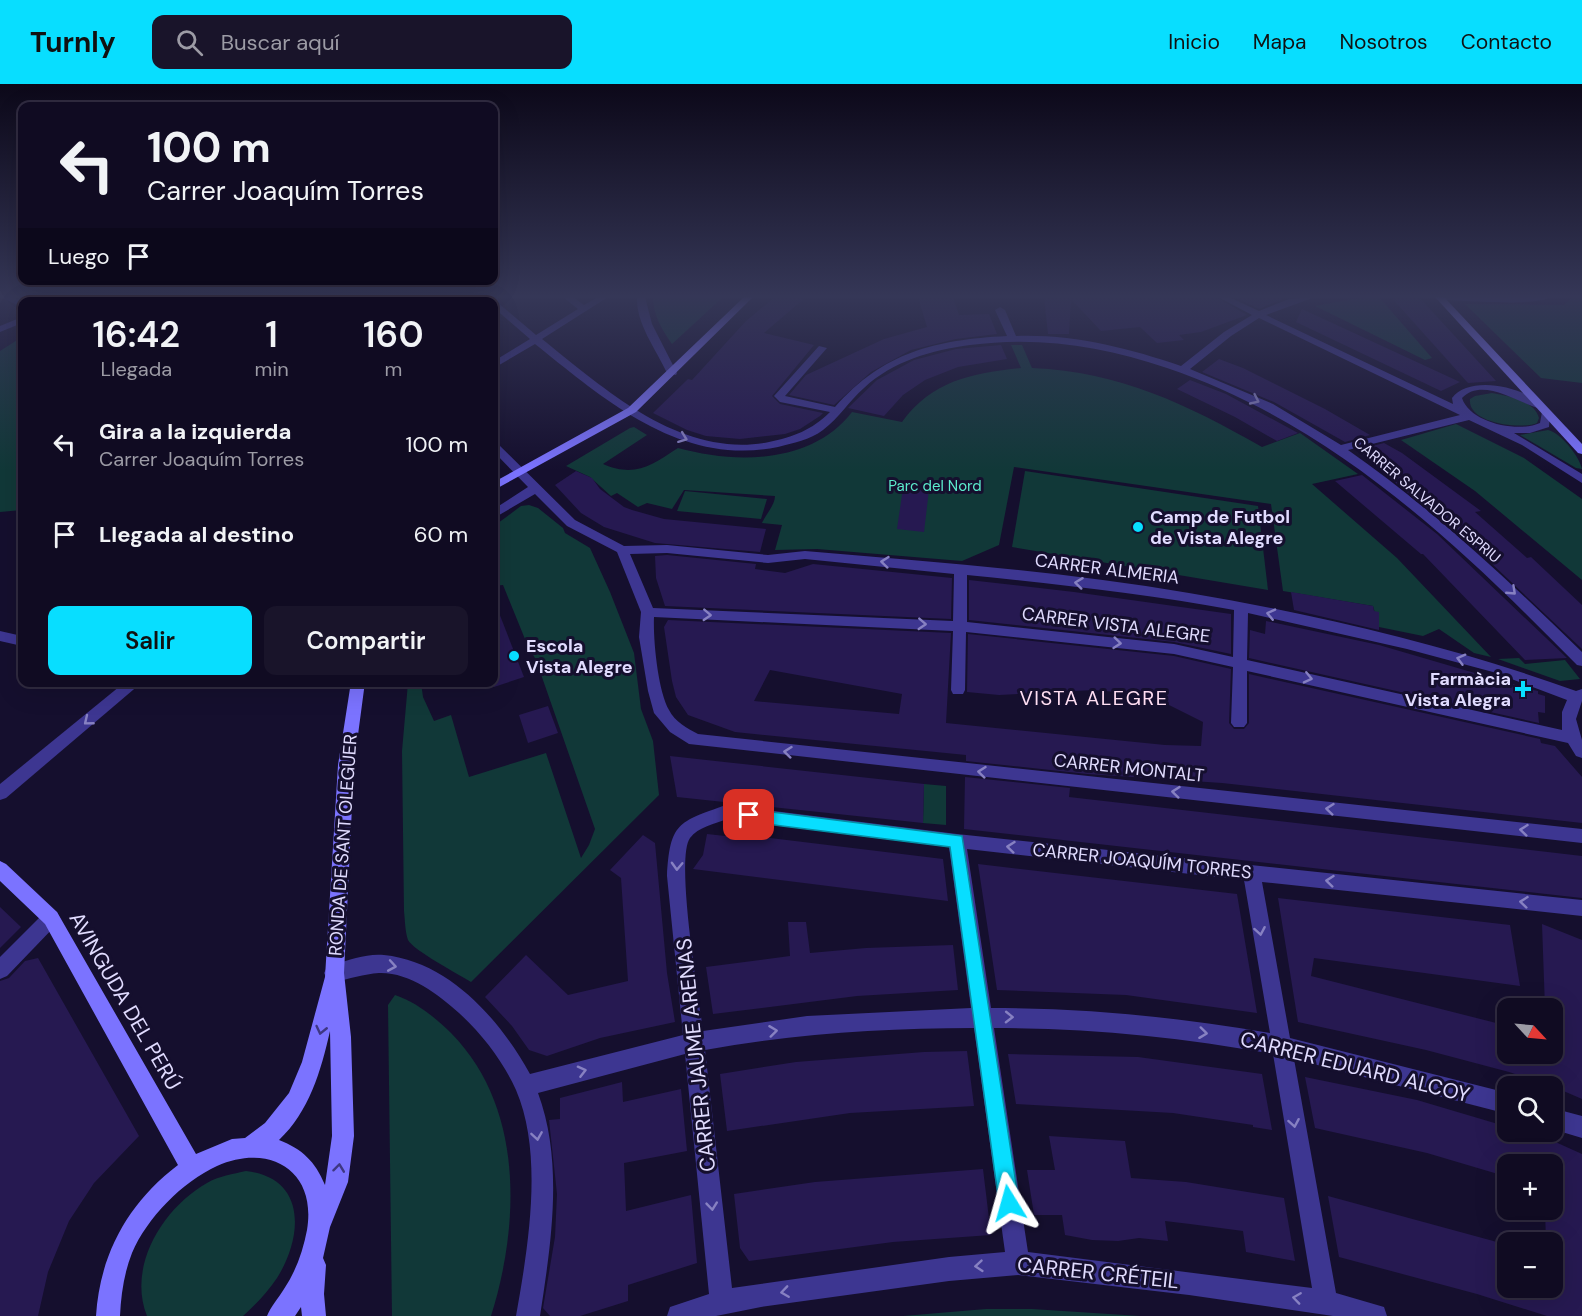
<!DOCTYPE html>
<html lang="es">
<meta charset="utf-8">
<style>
:root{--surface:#100b22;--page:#19142a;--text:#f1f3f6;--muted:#9c9ba5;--line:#302b40;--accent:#08deff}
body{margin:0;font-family:"DM Sans",sans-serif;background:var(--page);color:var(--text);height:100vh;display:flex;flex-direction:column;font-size:22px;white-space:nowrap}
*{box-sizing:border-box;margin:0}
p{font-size:20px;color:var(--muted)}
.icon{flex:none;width:33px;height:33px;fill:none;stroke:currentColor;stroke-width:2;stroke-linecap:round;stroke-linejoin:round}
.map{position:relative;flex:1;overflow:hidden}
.panel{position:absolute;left:18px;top:213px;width:480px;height:390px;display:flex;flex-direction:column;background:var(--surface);border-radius:12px;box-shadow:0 6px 24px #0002,0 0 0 2px var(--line)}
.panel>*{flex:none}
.top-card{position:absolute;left:18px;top:18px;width:480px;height:183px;border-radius:12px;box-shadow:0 6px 24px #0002,0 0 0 2px var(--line);background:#100b22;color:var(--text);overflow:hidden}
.needle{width:39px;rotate:116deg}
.fabs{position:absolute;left:1497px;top:914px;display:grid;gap:12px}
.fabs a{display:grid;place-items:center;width:66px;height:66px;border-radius:12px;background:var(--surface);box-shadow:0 6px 24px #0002,0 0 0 2px var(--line);font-size:30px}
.pin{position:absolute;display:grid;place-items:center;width:51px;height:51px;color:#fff;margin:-26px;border-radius:12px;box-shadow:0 3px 9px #0006}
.me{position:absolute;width:66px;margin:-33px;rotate:352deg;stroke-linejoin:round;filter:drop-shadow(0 0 4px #0008)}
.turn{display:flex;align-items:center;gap:21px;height:126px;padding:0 30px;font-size:27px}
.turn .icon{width:78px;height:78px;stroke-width:2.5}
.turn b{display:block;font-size:42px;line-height:51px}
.then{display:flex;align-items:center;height:57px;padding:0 30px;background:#0003;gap:12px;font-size:22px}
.eta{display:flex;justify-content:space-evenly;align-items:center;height:102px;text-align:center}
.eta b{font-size:36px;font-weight:600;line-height:42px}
.primary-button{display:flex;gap:12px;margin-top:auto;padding:12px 30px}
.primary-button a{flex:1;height:69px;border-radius:12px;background:var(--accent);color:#111;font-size:24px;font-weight:600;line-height:69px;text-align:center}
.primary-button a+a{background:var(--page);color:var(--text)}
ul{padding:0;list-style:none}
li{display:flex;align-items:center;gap:18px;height:90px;padding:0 30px}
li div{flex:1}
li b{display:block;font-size:22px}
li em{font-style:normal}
header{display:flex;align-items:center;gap:36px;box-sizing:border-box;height:84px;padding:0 30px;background:var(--accent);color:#111}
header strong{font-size:28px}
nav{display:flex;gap:33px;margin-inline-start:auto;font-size:21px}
.search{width:420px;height:54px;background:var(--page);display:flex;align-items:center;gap:15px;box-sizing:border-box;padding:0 21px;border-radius:12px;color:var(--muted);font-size:22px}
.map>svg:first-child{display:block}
.green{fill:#113838}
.building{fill:#261951;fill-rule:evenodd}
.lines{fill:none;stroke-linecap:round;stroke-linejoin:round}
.street{fill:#3d3691;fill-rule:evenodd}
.secondary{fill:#7b73ff;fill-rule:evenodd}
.oneway{stroke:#8781c2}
.oneway2{stroke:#3e3782}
.route{fill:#08deff;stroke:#0590a6;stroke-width:1.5}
.poi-dot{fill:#08deff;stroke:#150f2e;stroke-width:2}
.labels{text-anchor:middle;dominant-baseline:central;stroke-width:6;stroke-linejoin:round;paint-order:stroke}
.far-park-label{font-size:15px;fill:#5cebcc;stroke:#150f2e}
.far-street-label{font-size:15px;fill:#e1dcff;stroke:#150f2e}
.poi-label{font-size:18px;font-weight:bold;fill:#e1dcff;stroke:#150f2e;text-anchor:start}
.street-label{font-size:18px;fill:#e1dcff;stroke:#150f2e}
.neighbourhood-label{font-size:20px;letter-spacing:1.5px;fill:#ffdef2;stroke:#150f2e}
.near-street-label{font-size:21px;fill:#e1dcff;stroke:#150f2e}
</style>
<header>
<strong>Turnly</strong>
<div class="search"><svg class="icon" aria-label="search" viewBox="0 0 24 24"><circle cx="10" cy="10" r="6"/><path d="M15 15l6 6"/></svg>Buscar aquí</div>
<nav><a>Inicio</a><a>Mapa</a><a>Nosotros</a><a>Contacto</a></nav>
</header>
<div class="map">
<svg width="1582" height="1232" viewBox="0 0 1582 1232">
<rect width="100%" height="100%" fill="#150f2e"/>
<g class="green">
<path d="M653 213H723L672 260C662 246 653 231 653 213Z"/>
<path d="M1379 213 1432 274 1425 276 1315 222 1353 215Z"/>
<path d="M1572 213H1582V299L1541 294 1465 220 1564 221Z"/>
<path d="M22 253V426L0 428V267Z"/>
<path d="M1011 261H1022L1032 284C1121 288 1186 320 1262 363L1300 349 1358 390 1312 400 1397 474 1491 573 1474 569 1439 545 1423 552 1379 543 1373 522 1283 507 1271 420 1014 383 999 461 962 477 817 465 775 466 782 441 762 439C766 430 775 421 775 412L684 406 672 425 647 419 638 423 617 409 611 412 590 393 566 382 630 344 634 343 647 351 603 380C635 394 652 381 678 364 736 380 812 380 852 328L902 338C933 296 971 290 1021 284Z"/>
<path d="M1492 309C1508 312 1534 316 1539 334L1537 339C1521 346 1467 339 1470 315L1475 312Z"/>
<path d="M1456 340 1524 374 1582 415V496L1475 407 1401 356Z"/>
<path d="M1548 346C1561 349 1579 372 1582 385L1576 384 1520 351Z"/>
<path d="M1025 387 1258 422 1268 506 1012 463Z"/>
<path d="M685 407 767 415 761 435 677 427Z"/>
<path d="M529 421 538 424 563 444 565 449 590 464 610 508 634 569 641 625 653 657 659 711 471 898C458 890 413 866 408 856 405 847 405 836 404 827L402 667 408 599H421L423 613 434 637 451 631 469 693 546 669 581 774 589 761 595 745 536 576 527 560 503 501 494 502V442L521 422Z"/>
<path d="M1519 574 1525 580 1565 576 1580 595 1560 597 1498 575Z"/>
<path d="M924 700 946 702V741L923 739Z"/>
<path d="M395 911C416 918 436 934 451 949 524 1023 520 1140 491 1232H392L388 921Z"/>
<path d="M246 1087C307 1094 303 1153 277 1194 267 1209 256 1220 243 1232H147C127 1182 163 1124 207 1099 219 1092 233 1090 246 1087Z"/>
<path d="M986 1225H1032L1140 1232H903Z"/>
</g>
<g class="building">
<path d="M775 213H806L764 249 814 261 772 312 780 320 823 329 820 332 800 345 785 350 740 355 706 352 687 346 653 329 688 295 692 296 746 237Z"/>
<path d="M918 213H953L959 231 989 230 997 250 956 255 911 266 871 288 834 321 789 311 806 291 884 255 927 243Z"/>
<path d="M1044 213H1216L1247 231 1201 248 1179 251 1184 256 1157 259 1140 243 1101 247 1071 215 1069 250H1048Z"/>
<path d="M1235 213H1288L1259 225Z"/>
<path d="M1391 213H1419L1496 297 1468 299Z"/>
<path d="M1302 225 1460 298 1441 307 1296 238Z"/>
<path d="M1001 261 1007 275 958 283 925 296 903 311 884 332 848 324 877 296 914 276 956 265Z"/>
<path d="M1219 275 1243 284 1325 325 1370 351 1345 358 1274 318 1202 288Z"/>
<path d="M1190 296 1226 310 1298 349 1277 357 1235 333 1177 305Z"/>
<path d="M1384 359 1402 369 1481 427 1475 428 1527 474 1531 473 1582 521V565L1471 460 1381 387 1386 386 1357 366Z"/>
<path d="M576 387 592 394 600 405 624 423 632 426 664 435 766 445 760 468 655 459 604 443 581 429 555 401Z"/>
<path d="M1362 391 1437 450 1567 574 1525 576 1423 470H1421L1335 397Z"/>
<path d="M903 404 929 406 924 448 897 445Z"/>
<path d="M667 471 756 480 755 485 785 489 813 480 952 494 951 535 665 522 656 494 655 472Z"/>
<path d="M969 496 1074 508 1231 530V570L1174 558 969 536Z"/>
<path d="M1291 508 1373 522 1374 527 1379 528V546L1294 526Z"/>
<path d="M494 516 524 593 494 603Z"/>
<path d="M668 536 951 549 946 639 1165 661 1201 662 1203 638 1159 616 1134 609 1135 614 1116 608 1094 606 999 611 967 608 968 550 1174 572 1231 585 1229 639 1234 645H1244L1249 639V590L1540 655 1541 659 1555 662 1582 693V739L1222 699 1087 690 966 677V671L735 648 688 631 676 613 672 597 664 543ZM770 586 902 610 899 630 754 617Z"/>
<path d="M1266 537 1379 561 1533 606 1538 607V610L1545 612V629L1538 628 1539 639 1249 574 1250 546 1265 550Z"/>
<path d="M548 622 558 649 528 659 519 631Z"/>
<path d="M670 672 924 700 923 739 677 713Z"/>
<path d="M965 693 1070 704 1069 713 1582 772V814L964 745Z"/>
<path d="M707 750 762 756V753L943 775 948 817 693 785 703 771Z"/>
<path d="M643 751 655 759 667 889 675 938 600 954 547 972 529 966 512 942 485 913 526 871 568 911 628 897 621 794 610 786Z"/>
<path d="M978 780 1237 810 1257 929 1126 911 997 906Z"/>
<path d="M1278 814 1510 841 1520 902 1314 874 1311 892 1508 942V969H1552V924H1545L1542 840 1582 856V1015L1552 1002 1509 988 1426 966 1298 938Z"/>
<path d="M0 823 21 843 0 864Z"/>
<path d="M788 838H806L810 869 866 864 953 861 958 906 857 912 713 930 706 883 790 872Z"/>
<path d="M38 874 139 1052 94 1099 69 1137 48 1188 38 1232H0V897L9 894 25 877Z"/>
<path d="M967 967 974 1022 850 1029 727 1047 720 990 796 978 924 968Z"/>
<path d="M1008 970 1138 973 1262 990 1272 1046 1253 1043V1041L1173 1029 1016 1020Z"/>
<path d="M1305 993 1417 1016 1508 1043V1047H1521L1551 1056 1582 1070V1232H1547L1477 1210 1339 1173 1328 1112 1508 1161V1203H1552V1158H1546L1545 1125H1552V1080H1508V1093L1427 1069 1315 1044Z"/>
<path d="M622 998 623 1018 681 1005 687 1067 624 1079 626 1127 691 1111 697 1179 628 1201V1217L580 1232H550L543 1224 555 1153 557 1110 549 1036 560 1035V1014Z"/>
<path d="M1049 1052 1125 1057 1131 1094 1186 1098 1284 1114 1295 1177 1246 1168 1243 1147 1190 1140 1165 1137 1168 1157 1139 1154 1118 1157 1092 1156 1065 1151 1062 1131H1034L1027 1086H1055Z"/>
<path d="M983 1085 991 1151 893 1158 749 1177 740 1164 734 1110 815 1098Z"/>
</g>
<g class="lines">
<g class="street">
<path d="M0 213H12L24 218 22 223Z"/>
<path d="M92 213H126L103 218H65Z"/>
<path d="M175 213H184L181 218H171Z"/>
<path d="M212 213H238L220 218 198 217Z"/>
<path d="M373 213H382L383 218H374Z"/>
<path d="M476 213H486L481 218H470Z"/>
<path d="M563 213H573L584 221 598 213H608L542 255C606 306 681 375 769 358 793 353 812 346 830 328L780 318 774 312 819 262 827 264 785 312 835 323C884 268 934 256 1007 252L995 226 1000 223 1005 226 1016 252C1073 250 1128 264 1181 282L1224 248 1252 231 1218 213H1229L1259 227 1289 215 1315 213 1266 231 1453 320 1452 314C1470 290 1524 303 1543 321L1538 324C1517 318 1482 293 1462 314 1470 339 1518 349 1540 339L1542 328H1550L1549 343 1530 349H1514L1582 390V399L1522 361 1469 336 1348 366C1433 425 1508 496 1582 568V582L1577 581C1457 459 1332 340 1167 284 1103 262 1038 252 970 261 932 266 893 277 864 304 848 318 840 333 823 346 810 356 793 359 778 363 681 383 605 316 535 260L494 284V277L530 255 494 224 493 218H497L536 251 578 225ZM1259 234 1460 331 1341 361 1273 320 1190 285 1231 252Z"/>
<path d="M637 213H645L652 240 677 289 676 291 667 289C656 265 636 240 637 213Z"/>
<path d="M1435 213H1550C1535 223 1461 216 1439 216Z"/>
<path d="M22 233V239L0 248V242Z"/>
<path d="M494 359 498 360 575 436 624 462 667 461 768 471 805 467C933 478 1062 487 1189 509 1320 531 1451 562 1576 607L1582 605V617L1576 635 1582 656V674L1576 672 1568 659 1247 587V639L1244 643H1234L1231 639 1233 583 1174 570 966 548 965 606 963 610H953L951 606 953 547 654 533C653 556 658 607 669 626 675 638 687 644 698 650L1582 745V759L689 660 670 648 654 629 648 607 639 553 641 528 617 468 567 442 535 410 494 434V425L528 403 494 368ZM667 469 768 479 805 475 954 490 953 537 653 524 630 470ZM967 491C1057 500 1146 510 1234 526L1233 573 1174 560 967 538ZM1248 529 1407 565 1493 588 1567 616 1562 628V646L1247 576Z"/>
<path d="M0 547 22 552V562L0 557Z"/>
<path d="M125 598 140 600 6 714 0 716V700Z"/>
<path d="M726 721 957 750 1582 816V832L1262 798 1290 954 1508 1009V1030L1294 975 1336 1209 1384 1223 1387 1232H1333L1189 1211 1018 1191 949 1197 761 1223 716 1232H667L670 1223 709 1210 685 970 538 1009C564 1079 551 1160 540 1232H516C528 1164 544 1071 516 1006 503 977 482 950 459 929 438 910 409 888 379 889 364 890 349 895 334 898L327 895 324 889 327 883 334 880C350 876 368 869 384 871 450 878 500 936 530 990L683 951 667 792C670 739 678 738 726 721ZM727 735 949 763 971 924 807 932 703 947C699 914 675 775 690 754 698 743 715 740 727 735ZM967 765 1244 796 1270 949C1178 933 1085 924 991 924ZM974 944 1005 1168 949 1173 732 1204 705 966C793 950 884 944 974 944ZM994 944C1088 944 1181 953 1273 970L1312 1204 1028 1168Z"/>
<path d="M51 826 57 828 60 834 57 840 7 892 0 895V873L45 828Z"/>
<path d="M1552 1024 1582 1032V1054L1552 1045Z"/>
</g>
<g class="secondary">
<path d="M744 213H753L636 328 494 406V398L628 324Z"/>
<path d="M1435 213H1444L1582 360V370L1578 369Z"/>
<path d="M351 598H365L354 681 344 889 351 953 354 1052 348 1098 330 1143 323 1174 326 1181 324 1210 326 1232H302L301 1223 295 1232H267C271 1222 278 1215 284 1205 296 1187 303 1167 307 1146 317 1086 269 1059 217 1082 182 1098 147 1134 132 1169 124 1189 121 1211 120 1232H96C100 1170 128 1119 178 1081L45 840 0 797V777L6 780 57 828 196 1070 232 1055 245 1054 265 1039 289 1009 302 978 325 893 338 681ZM330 947 332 1052 325 1101C315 1077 302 1065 279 1056 309 1028 321 987 330 947Z"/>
</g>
</g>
<defs><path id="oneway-chevron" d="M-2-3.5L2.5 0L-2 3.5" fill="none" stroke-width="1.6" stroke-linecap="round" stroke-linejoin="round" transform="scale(1.5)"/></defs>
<g class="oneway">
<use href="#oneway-chevron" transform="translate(1255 316) rotate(25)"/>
<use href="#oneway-chevron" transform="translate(683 354) rotate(21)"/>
<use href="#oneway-chevron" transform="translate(885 478) rotate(-174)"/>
<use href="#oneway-chevron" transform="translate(1079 499) rotate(-173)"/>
<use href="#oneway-chevron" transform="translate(1512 507) rotate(43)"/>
<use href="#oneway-chevron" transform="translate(1271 530) rotate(-167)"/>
<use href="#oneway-chevron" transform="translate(707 531) rotate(3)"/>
<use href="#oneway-chevron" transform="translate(922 540) rotate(3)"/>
<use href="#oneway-chevron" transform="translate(1117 559) rotate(6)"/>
<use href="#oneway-chevron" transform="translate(1461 575) rotate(-165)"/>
<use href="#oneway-chevron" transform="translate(1308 594) rotate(13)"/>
<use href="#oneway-chevron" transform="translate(88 637) rotate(141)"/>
<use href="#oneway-chevron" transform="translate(788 668) rotate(-174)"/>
<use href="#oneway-chevron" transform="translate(982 688) rotate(-174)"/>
<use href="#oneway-chevron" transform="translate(1176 708) rotate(-174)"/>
<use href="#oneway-chevron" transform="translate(1330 725) rotate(-174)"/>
<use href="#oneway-chevron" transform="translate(1524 746) rotate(-174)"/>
<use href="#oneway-chevron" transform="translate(1011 763) rotate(-174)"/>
<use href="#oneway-chevron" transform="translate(677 782) rotate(92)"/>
<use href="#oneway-chevron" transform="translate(1330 797) rotate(-174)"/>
<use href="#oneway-chevron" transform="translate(1524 818) rotate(-174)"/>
<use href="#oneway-chevron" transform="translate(1260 847) rotate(80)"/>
<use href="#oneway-chevron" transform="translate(392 882) rotate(10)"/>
<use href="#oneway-chevron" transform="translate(1009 933) rotate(1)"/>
<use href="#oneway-chevron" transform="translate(773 947) rotate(-7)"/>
<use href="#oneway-chevron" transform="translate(1203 949) rotate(7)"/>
<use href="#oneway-chevron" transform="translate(582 987) rotate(-14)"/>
<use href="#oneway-chevron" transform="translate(1294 1039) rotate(80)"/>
<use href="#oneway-chevron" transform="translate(537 1052) rotate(81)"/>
<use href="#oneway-chevron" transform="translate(712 1122) rotate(84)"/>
<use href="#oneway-chevron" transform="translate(979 1182) rotate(175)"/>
<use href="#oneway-chevron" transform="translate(785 1208) rotate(172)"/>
<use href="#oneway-chevron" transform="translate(1297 1214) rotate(-172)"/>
</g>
<g class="oneway2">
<use href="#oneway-chevron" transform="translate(321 946) rotate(103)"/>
<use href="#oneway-chevron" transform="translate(339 1084) rotate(-83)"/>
</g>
<linearGradient id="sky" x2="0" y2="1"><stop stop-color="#0c0819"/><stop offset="0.55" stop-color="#353757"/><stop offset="1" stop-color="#353757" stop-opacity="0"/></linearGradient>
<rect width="1582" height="386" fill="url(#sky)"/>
<path class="route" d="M749 725 962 752 1019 1119 1016 1126 1009 1129 1002 1126 999 1119 950 763 749 738 744 736 742 731 744 727Z"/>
<g class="poi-dot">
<circle cx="1138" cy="443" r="6"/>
<circle cx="514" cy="572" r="6"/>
<path d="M1520 596h6v6h6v6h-6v6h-6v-6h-6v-6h6z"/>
</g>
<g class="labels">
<g class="far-park-label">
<text x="935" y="402">Parc del Nord</text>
</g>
<g class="far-street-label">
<text transform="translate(1427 416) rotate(40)">CARRER SALVADOR ESPRIU</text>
</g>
<g class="poi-label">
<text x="1150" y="433">Camp de Futbol<tspan x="1150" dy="21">de Vista Alegre</tspan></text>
<text x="526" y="562">Escola<tspan x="526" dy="21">Vista Alegre</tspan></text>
<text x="1511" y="595" text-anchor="end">Farmàcia<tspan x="1511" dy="21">Vista Alegra</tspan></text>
</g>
<g class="street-label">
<text transform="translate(1107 485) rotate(7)">CARRER ALMERIA</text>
<text transform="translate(1116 541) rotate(7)">CARRER VISTA ALEGRE</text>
<text transform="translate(1129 684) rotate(6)">CARRER MONTALT</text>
<text transform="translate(343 761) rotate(-86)">RONDA DE SANT OLEGUER</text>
<text transform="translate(1142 777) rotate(6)">CARRER JOAQUÍM TORRES</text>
</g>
<g class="neighbourhood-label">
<text x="1094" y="614">VISTA ALEGRE</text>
</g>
<g class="near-street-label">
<text transform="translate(125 917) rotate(60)">AVINGUDA DEL PERÚ</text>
<text transform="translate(696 971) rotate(-96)">CARRER JAUME ARENAS</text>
<text transform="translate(1355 983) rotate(14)">CARRER EDUARD ALCOY</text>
<text transform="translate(1098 1189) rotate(6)">CARRER CRÉTEIL</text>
</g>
</g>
</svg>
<div class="fabs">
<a><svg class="needle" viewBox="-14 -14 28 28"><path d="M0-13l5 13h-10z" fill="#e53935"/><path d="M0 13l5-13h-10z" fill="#9c9ba5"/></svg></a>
<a><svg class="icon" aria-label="search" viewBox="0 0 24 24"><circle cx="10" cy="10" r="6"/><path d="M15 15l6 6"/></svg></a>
<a>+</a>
<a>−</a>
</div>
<div class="pin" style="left:749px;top:731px;background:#d93025"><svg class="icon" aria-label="arrive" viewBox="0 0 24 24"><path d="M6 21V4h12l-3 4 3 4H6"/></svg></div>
<svg class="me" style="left:1009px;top:1119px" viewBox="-20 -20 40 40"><path d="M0-17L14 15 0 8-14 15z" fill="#08deff" stroke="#fff" stroke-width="4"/></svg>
<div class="top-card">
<div class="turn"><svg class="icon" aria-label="left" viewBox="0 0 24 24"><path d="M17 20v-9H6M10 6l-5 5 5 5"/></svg><div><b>100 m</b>Carrer Joaquím Torres</div></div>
<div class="then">Luego<svg class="icon" aria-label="arrive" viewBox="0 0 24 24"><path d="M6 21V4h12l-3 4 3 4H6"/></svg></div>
</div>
<section class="panel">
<div class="eta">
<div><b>16:42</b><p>Llegada</p></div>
<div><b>1</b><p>min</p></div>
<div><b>160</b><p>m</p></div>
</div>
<ul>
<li><svg class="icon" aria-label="left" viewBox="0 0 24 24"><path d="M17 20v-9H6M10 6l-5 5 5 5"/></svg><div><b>Gira a la izquierda</b><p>Carrer Joaquím Torres</p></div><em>100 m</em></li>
<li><svg class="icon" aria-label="arrive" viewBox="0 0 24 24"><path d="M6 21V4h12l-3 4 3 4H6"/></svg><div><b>Llegada al destino</b></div><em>60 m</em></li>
</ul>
<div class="primary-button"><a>Salir</a><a>Compartir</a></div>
</section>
</div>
